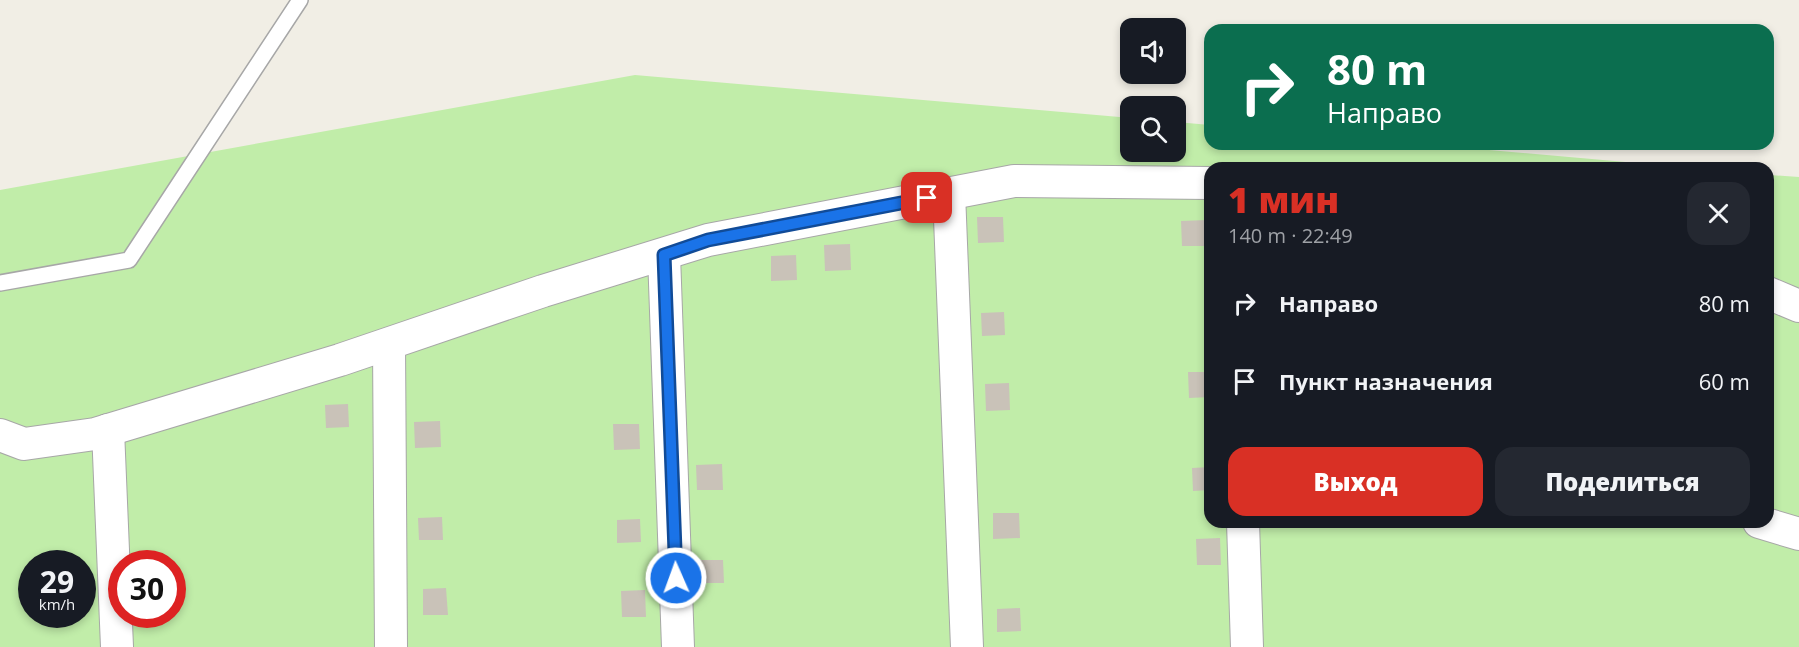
<!DOCTYPE html>
<html lang="ru">
<meta charset="utf-8">
<style>
:root{--surface:#171b24;--page:#242831;--text:#f1f3f6;--muted:#9ea1a6;--accent:#d93025}
body{margin:0;font-family:"Open Sans",sans-serif;background:var(--page);color:var(--text);height:100vh;display:flex;flex-direction:column;font-size:22px;white-space:nowrap}
*{box-sizing:border-box;margin:0}
p{font-size:20px;color:var(--muted)}
.icon{flex:none;width:33px;height:33px;fill:none;stroke:currentColor;stroke-width:2;stroke-linecap:round;stroke-linejoin:round}
.map{position:relative;flex:1;overflow:hidden}
.drawer{position:absolute;left:1204px;top:162px;width:570px;height:366px;display:flex;flex-direction:column;background:var(--surface);border-radius:18px;box-shadow:0 3px 9px #0003}
.drawer>*{flex:none}
.hud{position:absolute;left:1204px;top:24px;width:570px;height:126px;border-radius:18px;box-shadow:0 3px 9px #0003;background:#0b6e4f;color:#fff;overflow:hidden}
.controls{position:absolute;left:1120px;top:18px;display:grid;gap:12px}
.controls a{display:grid;place-items:center;width:66px;height:66px;border-radius:12px;background:var(--surface);box-shadow:0 3px 9px #0003;font-size:30px}
.speed{position:absolute;left:18px;top:550px;display:flex;gap:12px;font-size:30px;font-weight:700;text-align:center}
.speed>*{display:grid;place-content:center;width:78px;height:78px;border-radius:50%;background:var(--surface);box-shadow:0 3px 9px #0003;line-height:1}
.speed small{font-size:15px;font-weight:400}
.speed .limit{border:9px solid #d22;background:#fff;color:#111}
.pin{position:absolute;display:grid;place-items:center;width:51px;height:51px;color:#fff;margin:-26px;border-radius:12px;box-shadow:0 3px 9px #0006}
.me{position:absolute;width:66px;margin:-33px;rotate:358deg;stroke-linejoin:round;filter:drop-shadow(0 0 4px #0008)}
.turn{display:flex;align-items:center;gap:21px;height:126px;padding:0 24px;font-size:27px}
.turn .icon{width:78px;height:78px;stroke-width:2.5}
.turn b{display:block;font-size:42px;line-height:51px}
.round{display:grid;place-items:center;flex:none;width:63px;height:63px;border-radius:18px;background:var(--page)}
.summary{display:flex;align-items:center;justify-content:space-between;height:102px;padding:0 24px}
h1{font-size:36px;font-weight:800;line-height:45px;color:var(--accent)}
.button{display:flex;gap:12px;margin-top:auto;padding:12px 24px}
.button a{flex:1;height:69px;border-radius:18px;background:var(--accent);color:#fff;font-size:24px;font-weight:800;line-height:69px;text-align:center}
.button a+a{background:var(--page);color:var(--text)}
ul{padding:0;list-style:none}
li{display:flex;align-items:center;gap:18px;height:78px;padding:0 24px}
li div{flex:1}
li b{display:block;font-size:22px}
li em{font-style:normal}
.map>svg:first-child{display:block}
.grass{fill:#c1eda9;fill-rule:evenodd}
.building{fill:#c9c2b8}
.lines{fill:none;stroke-linecap:round;stroke-linejoin:round}
.service-casing{stroke:#a7a7a7;stroke-width:18}
.minor-casing{stroke:#a7a7a7;stroke-width:34}
.service{stroke:#fff;stroke-width:15}
.minor{stroke:#fff;stroke-width:32}
.route-casing{stroke:#114b97;stroke-width:15}
.route{stroke:#1a73e8;stroke-width:10}
</style>
<div class="map">
<svg width="1799" height="647" viewBox="0 0 1799 647">
<rect width="100%" height="100%" fill="#f1eee5"/>
<path class="grass" d="M635 75 1131 118V152H1176V122L1210 125V144H1421L1693 168H1210V522H1768L1769 175 1799 177V647H0V190ZM32 564H82V615H32ZM122 564H172V615H122Z"/>
<g class="building">
<path d="M977 217H1003L1004 242 978 243Z"/>
<path d="M1207 220 1208 246H1182L1181 221Z"/>
<path d="M850 244 851 270 825 271 824 245Z"/>
<path d="M796 255 797 280 771 281V256Z"/>
<path d="M1004 312 1005 335 982 336 981 313Z"/>
<path d="M1188 372H1210V397L1189 398Z"/>
<path d="M1009 383 1010 410 986 411 985 384Z"/>
<path d="M348 404 349 427 326 428 325 405Z"/>
<path d="M440 421 441 447 415 448 414 422Z"/>
<path d="M613 424H639L640 449 614 450Z"/>
<path d="M722 464 723 490H697L696 465Z"/>
<path d="M1210 467V490L1193 491 1192 468Z"/>
<path d="M993 513H1019L1020 538 993 539Z"/>
<path d="M442 517 443 540H419L418 518Z"/>
<path d="M640 519 641 542 617 543V520Z"/>
<path d="M1220 538 1221 565H1197L1196 539Z"/>
<path d="M700 560H723L724 583H701Z"/>
<path d="M446 588 448 615H423V589Z"/>
<path d="M645 590 646 617H622L621 591Z"/>
<path d="M1020 608 1021 631 997 632V609Z"/>
</g>
<g class="lines">
<defs>
<path id="service" d="M0 283 129 260 300 0"/>
<g id="minor">
<path d="M949 193 967 647"/>
<path d="M664 255 678 647"/>
<path d="M1768 293 1799 306"/>
<path d="M389 344 391 647"/>
<path d="M108 430 117 647"/>
<path d="M0 435 24 444 95 434 340 360 543 291 708 240 1014 181 1210 183"/>
<path d="M1243 522 1247 647"/>
<path d="M1759 522 1799 534"/>
</g>
</defs>
<use href="#service" class="service-casing"/>
<use href="#minor" class="minor-casing"/>
<use href="#service" class="service"/>
<use href="#minor" class="minor"/>
</g>
<g class="lines">
<defs>
<path id="route" d="M676 578 664 255 708 240 927 198"/>
</defs>
<use href="#route" class="route-casing"/>
<use href="#route" class="route"/>
</g>
</svg>
<div class="controls">
<a><svg class="icon" aria-label="sound" viewBox="0 0 24 24"><path d="M4 9h4l5-4v14l-5-4H4zM17 9q2 3 0 6"/></svg></a>
<a><svg class="icon" aria-label="search" viewBox="0 0 24 24"><circle cx="10" cy="10" r="6"/><path d="M15 15l6 6"/></svg></a>
</div>
<div class="speed"><div>29<small>km/h</small></div><div class="limit">30</div></div>
<div class="pin" style="left:927px;top:198px;background:#d93025"><svg class="icon" aria-label="arrive" viewBox="0 0 24 24"><path d="M6 21V4h12l-3 4 3 4H6"/></svg></div>
<svg class="me" style="left:676px;top:578px" viewBox="-20 -20 40 40"><circle r="17" fill="#1a73e8" stroke="#fff" stroke-width="3"/><path d="M0-11L8 9 0 5-8 9z" fill="#fff"/></svg>
<div class="hud">
<div class="turn"><svg class="icon" aria-label="right" viewBox="0 0 24 24"><path d="M7 20v-9h11M14 6l5 5-5 5"/></svg><div><b>80 m</b>Направо</div></div>
</div>
<section class="drawer">
<div class="summary"><div><h1>1 мин</h1><p>140 m · 22:49</p></div><a class="round"><svg class="icon" aria-label="close" viewBox="0 0 24 24"><path d="M6 6l12 12M18 6L6 18"/></svg></a></div>
<ul>
<li><svg class="icon" aria-label="right" viewBox="0 0 24 24"><path d="M7 20v-9h11M14 6l5 5-5 5"/></svg><div><b>Направо</b></div><em>80 m</em></li>
<li><svg class="icon" aria-label="arrive" viewBox="0 0 24 24"><path d="M6 21V4h12l-3 4 3 4H6"/></svg><div><b>Пункт назначения</b></div><em>60 m</em></li>
</ul>
<div class="button"><a>Выход</a><a>Поделиться</a></div>
</section>
</div>
